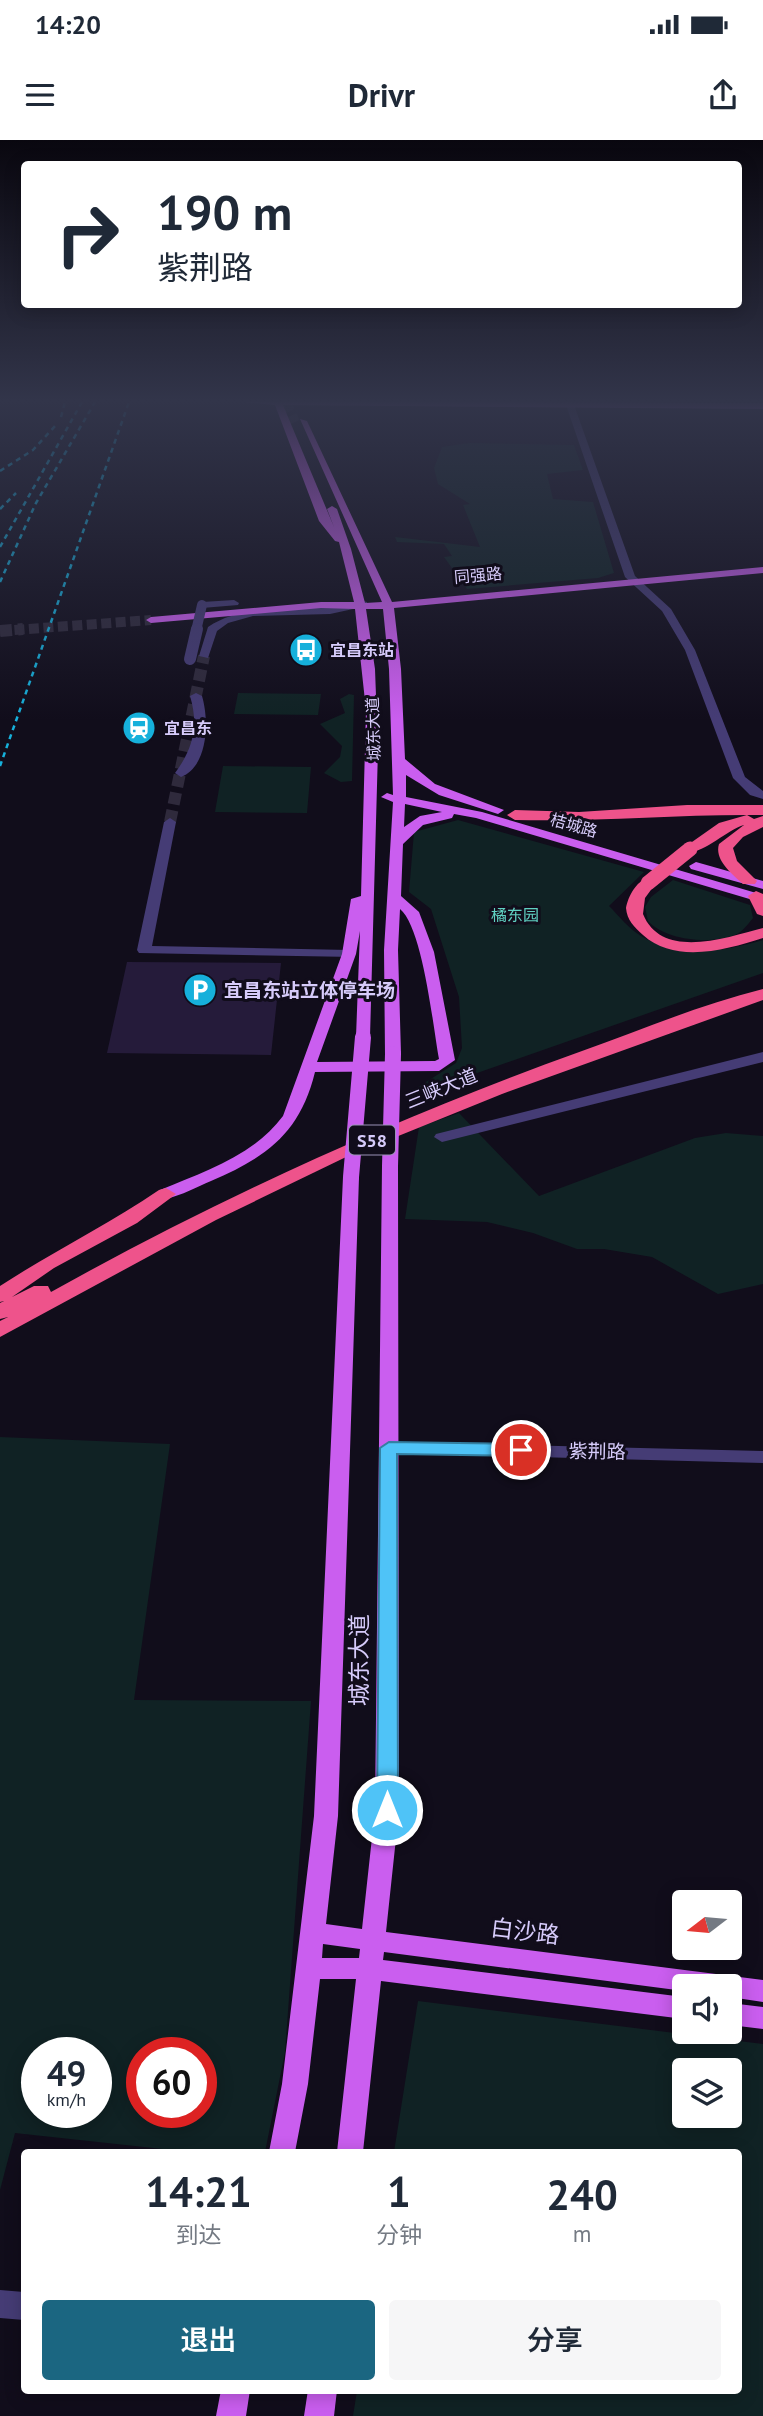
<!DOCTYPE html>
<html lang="zh">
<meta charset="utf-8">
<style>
:root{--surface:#fff;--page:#f6f6f7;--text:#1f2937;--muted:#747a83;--accent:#1b6681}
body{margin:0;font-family:"PT Sans","Noto Sans SC",sans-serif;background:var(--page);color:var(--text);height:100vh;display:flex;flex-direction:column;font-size:26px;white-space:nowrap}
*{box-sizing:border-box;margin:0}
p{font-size:23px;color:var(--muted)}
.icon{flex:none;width:38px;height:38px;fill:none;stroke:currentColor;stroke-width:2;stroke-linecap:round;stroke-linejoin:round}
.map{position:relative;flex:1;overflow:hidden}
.drawer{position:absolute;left:21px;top:2009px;width:721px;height:245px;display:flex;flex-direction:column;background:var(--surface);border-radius:7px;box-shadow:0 4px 18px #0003}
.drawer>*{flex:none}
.guide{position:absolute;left:21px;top:21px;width:721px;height:147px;border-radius:7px;box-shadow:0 4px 18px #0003;background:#fff;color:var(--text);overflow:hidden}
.needle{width:46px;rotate:254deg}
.fabs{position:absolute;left:672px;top:1750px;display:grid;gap:14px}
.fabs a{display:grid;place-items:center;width:70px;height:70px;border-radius:7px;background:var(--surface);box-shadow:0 4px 18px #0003;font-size:35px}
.speed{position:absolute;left:21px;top:1897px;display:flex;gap:14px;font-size:35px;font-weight:700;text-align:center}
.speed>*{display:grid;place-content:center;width:91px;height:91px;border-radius:50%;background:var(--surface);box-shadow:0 4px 18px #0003;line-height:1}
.speed small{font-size:18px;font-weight:400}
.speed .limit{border:10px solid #d22;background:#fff;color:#111}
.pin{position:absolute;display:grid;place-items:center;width:60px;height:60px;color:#fff;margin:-30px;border:4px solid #fff;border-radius:50%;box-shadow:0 2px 7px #0007}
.me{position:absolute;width:77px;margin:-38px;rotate:0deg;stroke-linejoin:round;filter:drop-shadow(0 0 5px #0008)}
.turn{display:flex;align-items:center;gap:24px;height:147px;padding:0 21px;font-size:32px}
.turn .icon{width:91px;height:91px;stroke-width:2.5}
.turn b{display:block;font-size:49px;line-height:60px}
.eta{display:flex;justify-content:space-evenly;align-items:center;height:119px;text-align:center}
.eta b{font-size:42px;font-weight:600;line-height:49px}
.cta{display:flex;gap:14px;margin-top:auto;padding:14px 21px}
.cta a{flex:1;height:80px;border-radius:7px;background:var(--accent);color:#fff;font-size:28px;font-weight:600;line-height:80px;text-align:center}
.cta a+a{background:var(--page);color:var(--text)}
.status{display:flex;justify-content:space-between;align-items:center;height:49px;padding:0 35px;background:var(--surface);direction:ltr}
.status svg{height:19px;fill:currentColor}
header{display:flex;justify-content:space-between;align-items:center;height:91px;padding:0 21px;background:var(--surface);font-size:32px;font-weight:600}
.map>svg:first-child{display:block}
.green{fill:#102224;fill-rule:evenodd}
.building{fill:#251b3a}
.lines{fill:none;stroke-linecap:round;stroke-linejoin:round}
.minor-tunnel{stroke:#2f2a3c;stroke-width:12;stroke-dasharray:12 6;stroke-linecap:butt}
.major-tunnel-far1{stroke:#2f2a3c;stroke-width:10;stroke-dasharray:10 4.5;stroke-linecap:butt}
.major-tunnel{stroke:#2f2a3c;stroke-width:12;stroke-dasharray:12 6;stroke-linecap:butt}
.minor{fill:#453c75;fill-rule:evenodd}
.major{fill:#ca5eef;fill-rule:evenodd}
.highway{fill:#ee538b;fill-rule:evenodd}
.rail{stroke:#16b0db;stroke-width:2.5;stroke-dasharray:5 4.5;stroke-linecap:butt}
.minor-bridge-far1{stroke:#453c75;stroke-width:10}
.minor-bridge{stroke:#453c75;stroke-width:12}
.major-bridge{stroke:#ca5eef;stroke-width:16}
.highway-bridge{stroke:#ee538b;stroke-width:15}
.route{fill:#4fc3f7;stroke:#337fa1;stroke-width:2}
.labels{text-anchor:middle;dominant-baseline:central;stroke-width:6;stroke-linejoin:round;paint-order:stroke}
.far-street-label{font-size:16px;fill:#d6cbfa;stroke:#110d1b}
.far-poi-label{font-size:16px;font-weight:bold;fill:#d6cbfa;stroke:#110d1b;text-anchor:start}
.far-park-label{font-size:16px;fill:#60d1c2;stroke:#110d1b}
.shield{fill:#110d1b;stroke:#9b92b7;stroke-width:2}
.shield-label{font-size:18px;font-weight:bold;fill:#d6cbfa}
.poi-label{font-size:19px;font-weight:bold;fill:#d6cbfa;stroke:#110d1b;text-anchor:start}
.street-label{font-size:19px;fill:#d6cbfa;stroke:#110d1b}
.near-street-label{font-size:23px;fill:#d6cbfa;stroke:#110d1b}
</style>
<div class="status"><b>14:20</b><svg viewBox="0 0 49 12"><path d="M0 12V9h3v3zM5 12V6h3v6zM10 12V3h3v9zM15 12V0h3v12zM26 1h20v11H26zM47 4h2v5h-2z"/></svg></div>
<header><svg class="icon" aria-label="menu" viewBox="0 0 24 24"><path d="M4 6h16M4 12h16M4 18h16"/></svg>Drivr<svg class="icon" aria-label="share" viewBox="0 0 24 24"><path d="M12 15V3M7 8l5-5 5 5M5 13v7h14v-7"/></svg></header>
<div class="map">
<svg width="763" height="2276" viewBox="0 0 763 2276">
<rect width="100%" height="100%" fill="#110d1b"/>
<g class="green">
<path d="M469 303 574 305 583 330 547 334 553 359 593 362 614 433 598 438 467 449 444 417 452 416 444 404 397 402 395 397 480 407 463 365 470 364 438 344 434 328 442 307Z"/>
<path d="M238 553 321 554 318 575 234 574Z"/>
<path d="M349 554 354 555 352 641 341 642 324 633 340 617 342 606 320 584 345 573 340 559Z"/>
<path d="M223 626 311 627 307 673 215 672Z"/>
<path d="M458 680 644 732 609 766C619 776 629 789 641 796 679 818 723 812 763 800V833L420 953 418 947 456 923 462 908 459 857 431 769 409 752 414 692Z"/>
<path d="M673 740 750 765 753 778C748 784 744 790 737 794 713 805 666 801 648 781L645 767 651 757Z"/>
<path d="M459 973 539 1056 695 998 726 993 763 996V1144L718 1154 652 1117 604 1109H577L533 1093 487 1082 405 1079 419 987Z"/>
<path d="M0 1297 170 1304 134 1560 311 1561 285 1912 265 2012H190L15 1993 0 2050ZM37 1913H96V1972H37ZM142 1913H201V1972H142Z"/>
<path d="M418 1861 763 1904V2276H353L357 2251 738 2250V2012H394ZM684 1930H730V1976H684Z"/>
</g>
<path class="building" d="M127 822 281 823 271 915 107 913Z"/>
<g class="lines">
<path class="minor-tunnel" d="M170 682 204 516"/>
<g class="major-tunnel-far1">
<path d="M286 262 295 282"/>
<path d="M0 491 151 480"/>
</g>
<path class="major-tunnel" d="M0 491 23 489"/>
<g class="minor">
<path d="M565 262H573L635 436 671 469 695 510 745 637 763 651V659L750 655 733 638 685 510 662 471 625 437Z"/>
<path d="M234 460 239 463 238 465 202 468 197 465 202 462Z"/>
<path d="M363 461 367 462V466L330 474 253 476 228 483 217 491 208 518 199 516 208 487C251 458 312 474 363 461Z"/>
<path d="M196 553 202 556C209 579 209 626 181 637L175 633C193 609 199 585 190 556Z"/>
<path d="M170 678 176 682 152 806 349 810 354 811V817L139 813 137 810 164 682Z"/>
<path d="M763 912V922L442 1002 434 997 436 994Z"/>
<path d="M389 1302 763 1311V1323L382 1313 379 1308 382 1303Z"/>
<path d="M0 2150 24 2152V2180L0 2178Z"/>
</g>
<g class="major">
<path d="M243 262 763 263V269L283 265 334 387 327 369 332 366 337 369 351 409 365 463 382 462 300 279 307 281 392 462 763 427V433L394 468 401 529 405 619 435 644 504 670 498 674 439 655 406 635V657L482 672 763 755V763L476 678 454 674 452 678 423 685 403 704 401 756 419 772 434 812 455 920 439 931 315 932C300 993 267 1017 211 1041 197 1047 182 1055 166 1059L160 1058 158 1054 160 1050C205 1031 253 1016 283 976L342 814 351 759 361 756 366 570 355 469 321 468 151 483 146 480 151 477 321 462H354L339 402 335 401 319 381 275 265ZM366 469H383L389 529 393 655 387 653 381 657 393 662 384 810 385 914 393 919 401 914 398 810 400 769C423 788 433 887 439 919L435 921 317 922 356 814 360 791 356 897 363 901 370 897 378 610 375 529ZM405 664 442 672 420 676 404 687Z"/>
<path d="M696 722 763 741V749L691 729 689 726Z"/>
<path d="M390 1021 398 1026 399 1670 386 1792 763 1840V1862L730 1857V1846H684V1851L384 1812 383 1820 684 1857V1879L381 1841 363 2012H337L356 1839H320L308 1944 295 2012H269L282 1944 314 1676 343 1037 351 1032 359 1037 338 1676 326 1784 362 1789 375 1670 382 1026ZM323 1804 360 1809 359 1818H322Z"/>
<path d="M730 1863 763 1867V1889L730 1885Z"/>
<path d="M221 2250H250L246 2276H216Z"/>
<path d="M308 2250H337L334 2276H304Z"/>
</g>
<g class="highway">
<path d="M687 665H763V675H747L754 679 763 676V687L743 697 733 708 737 721 757 741 755 744H743C732 734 714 720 719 704L744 685C726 690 702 716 684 712L682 709 719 683 747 675C669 675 592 682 515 680L507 675 515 670 579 672Z"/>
<path d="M648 738 656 743 645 758 643 774C662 821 728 797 763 788V798C726 810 675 824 643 795 634 787 627 780 626 768 628 757 636 741 648 738Z"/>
<path d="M756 751 763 754V776L757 774 748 756Z"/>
<path d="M763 849V860L502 954 344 1018 216 1080 0 1197V1181L8 1177 0 1179V1163L4 1161 0 1162V1146C52 1112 108 1085 159 1050L166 1048 176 1054 137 1083 54 1128 12 1157 34 1146H48L51 1152C223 1056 396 978 582 911 641 890 702 864 763 849Z"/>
</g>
<g class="rail">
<path d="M61 277 65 262"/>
<path d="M0 331 33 310 56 285"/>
<path d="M0 369 16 353"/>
<path d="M0 407 82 262"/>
<path d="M0 442 36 363 95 262"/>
<path d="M0 626 129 262"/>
</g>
<path class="minor-bridge-far1" d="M196 491 202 465"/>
<path class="minor-bridge" d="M190 519 197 489"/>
<g class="major-bridge">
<path d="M390 1026 393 914"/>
<path d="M351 1037 363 897"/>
</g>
<path class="highway-bridge" d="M648 743 690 709"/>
</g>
<linearGradient id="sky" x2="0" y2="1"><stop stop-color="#09070f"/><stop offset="0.45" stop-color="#32354a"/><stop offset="1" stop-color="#32354a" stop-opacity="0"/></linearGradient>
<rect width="763" height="580" fill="url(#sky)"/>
<path class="route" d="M389 1302 521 1304 530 1310 521 1316 397 1314 398 1670 395 1676H380L377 1670 380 1308Z"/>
<defs>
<symbol id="bus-disc" viewBox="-11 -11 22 22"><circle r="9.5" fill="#16b0db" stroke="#110d1b"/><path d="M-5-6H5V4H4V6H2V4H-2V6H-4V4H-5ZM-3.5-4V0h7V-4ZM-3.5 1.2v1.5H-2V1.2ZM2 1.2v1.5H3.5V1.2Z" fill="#fff"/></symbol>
<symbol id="station-disc" viewBox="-11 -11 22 22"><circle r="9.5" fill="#16b0db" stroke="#110d1b"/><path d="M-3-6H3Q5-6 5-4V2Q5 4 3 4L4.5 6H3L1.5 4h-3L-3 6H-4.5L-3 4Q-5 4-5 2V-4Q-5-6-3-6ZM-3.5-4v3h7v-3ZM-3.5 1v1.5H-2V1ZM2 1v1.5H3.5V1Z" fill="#fff"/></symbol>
<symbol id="parking-disc" viewBox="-11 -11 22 22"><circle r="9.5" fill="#16b0db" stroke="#110d1b"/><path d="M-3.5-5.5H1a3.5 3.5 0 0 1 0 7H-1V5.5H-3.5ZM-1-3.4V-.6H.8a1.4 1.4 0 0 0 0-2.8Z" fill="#fff"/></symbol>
</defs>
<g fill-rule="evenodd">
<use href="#bus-disc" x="287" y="491" width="38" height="38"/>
<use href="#station-disc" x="120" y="569" width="38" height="38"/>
<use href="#parking-disc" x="181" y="831" width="38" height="38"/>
</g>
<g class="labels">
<g class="far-street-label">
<text transform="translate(478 435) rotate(-5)">同强路</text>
<text transform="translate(373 589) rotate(-92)">城东大道</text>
<text transform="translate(574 685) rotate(16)">桔城路</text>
</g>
<g class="far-poi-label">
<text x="330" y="510">宜昌东站</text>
<text x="164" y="588">宜昌东</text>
</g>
<g class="far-park-label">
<text x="515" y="775">橘东园</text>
</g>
<rect class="shield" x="349" y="985.5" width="46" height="29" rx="5"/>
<g class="shield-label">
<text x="372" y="1000">S58</text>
</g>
<g class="poi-label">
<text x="224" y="850">宜昌东站立体停车场</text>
</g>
<g class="street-label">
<text transform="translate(441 948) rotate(-22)">三峡大道</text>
<text transform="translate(597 1311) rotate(1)">紫荆路</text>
</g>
<g class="near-street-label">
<text transform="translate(358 1520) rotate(-90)">城东大道</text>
<text transform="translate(525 1791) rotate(7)">白沙路</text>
</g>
</g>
</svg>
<div class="fabs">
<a><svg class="needle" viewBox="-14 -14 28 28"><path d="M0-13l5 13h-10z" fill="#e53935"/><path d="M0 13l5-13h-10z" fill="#747a83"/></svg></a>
<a><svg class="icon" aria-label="sound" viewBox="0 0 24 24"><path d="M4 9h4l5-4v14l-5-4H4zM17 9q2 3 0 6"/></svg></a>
<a><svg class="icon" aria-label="layers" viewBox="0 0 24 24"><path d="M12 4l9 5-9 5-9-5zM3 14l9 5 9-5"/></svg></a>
</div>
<div class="speed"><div>49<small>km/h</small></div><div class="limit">60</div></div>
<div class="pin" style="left:521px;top:1310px;background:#d93025"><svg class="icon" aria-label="arrive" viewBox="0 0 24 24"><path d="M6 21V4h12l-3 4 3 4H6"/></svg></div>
<svg class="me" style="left:387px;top:1670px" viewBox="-20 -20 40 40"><circle r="17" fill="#4fc3f7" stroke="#fff" stroke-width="3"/><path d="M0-11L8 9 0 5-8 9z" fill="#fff"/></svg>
<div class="guide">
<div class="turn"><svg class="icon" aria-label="right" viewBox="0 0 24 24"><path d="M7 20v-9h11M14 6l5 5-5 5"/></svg><div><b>190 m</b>紫荆路</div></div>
</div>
<section class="drawer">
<div class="eta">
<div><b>14:21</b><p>到达</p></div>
<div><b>1</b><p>分钟</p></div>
<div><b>240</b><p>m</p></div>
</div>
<div class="cta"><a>退出</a><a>分享</a></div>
</section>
</div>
